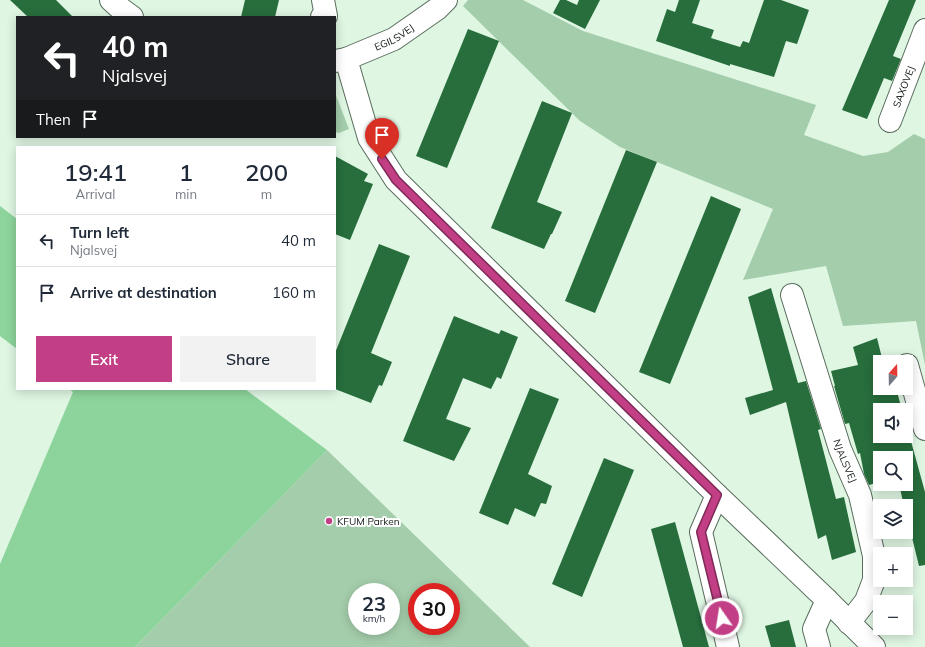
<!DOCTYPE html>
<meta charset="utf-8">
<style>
:root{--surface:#fff;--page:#f2f2f3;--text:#1f2937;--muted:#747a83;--line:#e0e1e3;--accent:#c23f86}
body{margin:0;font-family:Mulish,sans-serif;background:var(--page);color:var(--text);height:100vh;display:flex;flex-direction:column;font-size:15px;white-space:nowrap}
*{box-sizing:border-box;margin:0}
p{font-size:13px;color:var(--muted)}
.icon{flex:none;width:22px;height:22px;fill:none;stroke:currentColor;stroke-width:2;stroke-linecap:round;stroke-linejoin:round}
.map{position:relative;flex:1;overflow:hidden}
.sheet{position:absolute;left:16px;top:146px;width:320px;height:244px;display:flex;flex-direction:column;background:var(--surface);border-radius:0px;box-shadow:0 2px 10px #0003}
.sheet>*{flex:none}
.banner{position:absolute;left:16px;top:16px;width:320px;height:122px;border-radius:0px;box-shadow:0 2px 10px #0003;background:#202124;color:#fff;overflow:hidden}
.needle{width:26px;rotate:20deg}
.buttons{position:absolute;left:873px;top:355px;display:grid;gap:8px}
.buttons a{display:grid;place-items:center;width:40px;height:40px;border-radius:0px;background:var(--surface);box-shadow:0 2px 10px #0003;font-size:20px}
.speed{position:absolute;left:348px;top:583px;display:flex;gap:8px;font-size:20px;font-weight:700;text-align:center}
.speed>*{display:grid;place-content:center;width:52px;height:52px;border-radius:50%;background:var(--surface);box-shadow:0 2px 10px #0003;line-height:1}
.speed small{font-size:10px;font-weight:400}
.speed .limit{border:6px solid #d22;background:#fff;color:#111}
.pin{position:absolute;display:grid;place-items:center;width:34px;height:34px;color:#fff;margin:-41px -17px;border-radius:50% 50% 50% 0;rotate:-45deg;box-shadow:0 0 4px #0007}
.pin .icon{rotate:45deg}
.me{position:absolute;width:44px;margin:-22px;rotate:347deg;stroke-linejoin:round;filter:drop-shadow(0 0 3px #0008)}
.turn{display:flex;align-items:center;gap:14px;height:84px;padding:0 20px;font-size:18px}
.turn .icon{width:52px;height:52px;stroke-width:2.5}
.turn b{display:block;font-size:28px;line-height:34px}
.then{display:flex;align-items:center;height:38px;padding:0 20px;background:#0003;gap:8px;font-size:15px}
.eta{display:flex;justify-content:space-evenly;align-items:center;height:68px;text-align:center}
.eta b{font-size:24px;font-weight:600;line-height:28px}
.primary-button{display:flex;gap:8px;margin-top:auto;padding:8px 20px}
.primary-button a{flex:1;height:46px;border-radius:0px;background:var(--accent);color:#fff;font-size:16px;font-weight:600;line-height:46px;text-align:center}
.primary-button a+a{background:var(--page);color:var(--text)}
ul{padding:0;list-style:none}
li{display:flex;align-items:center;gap:12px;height:52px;padding:0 20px;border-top:1px solid var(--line)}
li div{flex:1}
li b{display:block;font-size:15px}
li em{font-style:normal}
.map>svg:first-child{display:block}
.green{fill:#a4cdab;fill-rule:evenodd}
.forest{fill:#8dd49c}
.building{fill:#276e3c}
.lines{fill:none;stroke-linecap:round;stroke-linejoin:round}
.minor-casing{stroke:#596d5d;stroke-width:24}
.minor{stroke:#fff;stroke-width:22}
.route-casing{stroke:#7e2957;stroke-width:10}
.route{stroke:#c23f86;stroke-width:7}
.poi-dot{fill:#c23f86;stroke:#fff;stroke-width:1.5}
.labels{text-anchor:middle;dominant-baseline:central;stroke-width:4;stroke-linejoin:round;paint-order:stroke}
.street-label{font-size:10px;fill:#0f1711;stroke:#fff}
.poi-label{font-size:10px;fill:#0f1711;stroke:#fff;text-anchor:start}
</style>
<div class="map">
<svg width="925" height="647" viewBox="0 0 925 647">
<rect width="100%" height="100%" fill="#dff6e3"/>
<g class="green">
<path d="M468 0H523L583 31 816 105 804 135 863 156 888 152 914 134 925 139V365L916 321 843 326 826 266 743 280 773 209 620 147 580 121 463 6Z"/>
<path d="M335 93 349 129 339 133 335 132Z"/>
<path d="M327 450 530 647H135ZM357 592H391V626H357ZM417 592H451V626H417Z"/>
</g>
<g class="forest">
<path d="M0 206 17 219V349L0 336Z"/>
<path d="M69 389H245L327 450 135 647H0V564L73 392Z"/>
</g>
<g class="building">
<path d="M10 0H56L73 17H28Z"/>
<path d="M245 0H279L275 17H241Z"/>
<path d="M560 0H566L577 5 579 0H600L585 29 553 13Z"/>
<path d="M679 0H700L692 23 714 30 711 38 740 47 743 41 749 43 764 0H781L809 10 797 44 786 41 774 77 730 64V66L656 41 667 9 675 12Z"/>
<path d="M889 0H916L893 56 901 59 892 81 884 78 867 119 842 110Z"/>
<path d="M468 29 499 41 447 168 416 156Z"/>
<path d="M542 101 572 113 537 202 562 212 552 234H551L544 249 491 228Z"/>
<path d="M626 150 657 162 595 313 565 301Z"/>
<path d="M335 156 368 174 364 181 373 184 350 240 335 234Z"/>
<path d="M711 196 741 209 670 384 639 372Z"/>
<path d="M379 244 410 256 371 353 392 362 382 386 379 385 371 403 335 389V353Z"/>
<path d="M771 288 798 383 806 381 821 429 818 430 836 499 844 497 856 552 832 560 826 535 818 539 786 402 750 415 745 398 773 390 748 297Z"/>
<path d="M454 316 499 334 501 330 518 337 501 379 497 377 491 389 463 378 446 419 471 428 454 461 403 441Z"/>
<path d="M877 338 883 362H880V388H896L902 410H880V436H906V423L925 492V565L919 566 906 513V506H904L899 484H906V458H880V482L869 485 864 474 860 453 858 454 849 423 845 424 834 386H835L831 371 858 365 853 347Z"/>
<path d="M530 388 559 399 528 474 552 486 546 504 541 503 535 517 515 508 508 525 479 513Z"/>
<path d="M604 458 634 470 582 597 552 584Z"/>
<path d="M675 522 709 647H683L651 529Z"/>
<path d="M789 620 796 647H771L765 626Z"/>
</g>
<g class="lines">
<defs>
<g id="minor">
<path d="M111 0 121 9 132 17"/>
<path d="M322 17 326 16 323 0"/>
<path d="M346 59 369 138 396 180 717 495 827 600 874 647"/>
<path id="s1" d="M335 61 346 59 394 39 437 9 446 0"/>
<path id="s2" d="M890 121 925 30"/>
<path id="s3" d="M792 295 840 449 860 495 874 556V580L866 601 849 623"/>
<path d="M907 365 925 429"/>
<path d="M717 495 701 532 728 647"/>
<path d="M819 647 814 629 827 600"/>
</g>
</defs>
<use href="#minor" class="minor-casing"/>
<use href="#minor" class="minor"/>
</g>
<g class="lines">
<defs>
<path id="route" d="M382 159 396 180 717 495 701 532 722 618"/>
</defs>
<use href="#route" class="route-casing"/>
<use href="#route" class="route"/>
</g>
<circle class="poi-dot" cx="329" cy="521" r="4"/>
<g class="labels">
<g class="street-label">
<text stroke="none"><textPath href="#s1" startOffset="64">EGILSVEJ</textPath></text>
<text stroke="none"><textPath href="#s2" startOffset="37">SAXOVEJ</textPath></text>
<text stroke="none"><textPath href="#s3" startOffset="174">NJALSVEJ</textPath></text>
</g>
<g class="poi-label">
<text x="337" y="521">KFUM Parken</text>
</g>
</g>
</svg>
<div class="buttons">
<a><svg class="needle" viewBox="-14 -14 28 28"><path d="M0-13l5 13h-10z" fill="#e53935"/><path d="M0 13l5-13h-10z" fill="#747a83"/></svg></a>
<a><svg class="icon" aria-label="sound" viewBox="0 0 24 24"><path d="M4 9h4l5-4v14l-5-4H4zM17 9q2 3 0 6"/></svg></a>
<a><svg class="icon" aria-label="search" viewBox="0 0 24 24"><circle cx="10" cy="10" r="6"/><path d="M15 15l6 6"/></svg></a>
<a><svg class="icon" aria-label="layers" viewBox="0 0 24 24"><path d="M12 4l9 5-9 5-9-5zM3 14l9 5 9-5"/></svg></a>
<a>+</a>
<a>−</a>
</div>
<div class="speed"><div>23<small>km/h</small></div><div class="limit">30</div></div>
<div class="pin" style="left:382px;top:159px;background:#d93025"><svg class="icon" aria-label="arrive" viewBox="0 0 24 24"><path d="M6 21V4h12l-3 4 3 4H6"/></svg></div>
<svg class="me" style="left:722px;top:618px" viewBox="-20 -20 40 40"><circle r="17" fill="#c23f86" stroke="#fff" stroke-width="3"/><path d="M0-11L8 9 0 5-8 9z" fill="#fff"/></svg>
<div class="banner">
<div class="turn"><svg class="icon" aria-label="left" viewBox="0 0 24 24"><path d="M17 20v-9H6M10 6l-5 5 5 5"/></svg><div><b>40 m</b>Njalsvej</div></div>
<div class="then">Then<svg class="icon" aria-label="arrive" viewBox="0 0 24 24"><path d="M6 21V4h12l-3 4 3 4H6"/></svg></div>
</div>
<section class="sheet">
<div class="eta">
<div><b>19:41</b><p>Arrival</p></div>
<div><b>1</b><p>min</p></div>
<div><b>200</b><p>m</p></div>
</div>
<ul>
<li><svg class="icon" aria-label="left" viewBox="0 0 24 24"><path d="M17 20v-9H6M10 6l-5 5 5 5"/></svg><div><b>Turn left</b><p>Njalsvej</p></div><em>40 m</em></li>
<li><svg class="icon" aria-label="arrive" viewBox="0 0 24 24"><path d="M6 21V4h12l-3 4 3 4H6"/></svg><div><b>Arrive at destination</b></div><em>160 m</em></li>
</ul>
<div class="primary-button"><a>Exit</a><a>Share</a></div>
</section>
</div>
